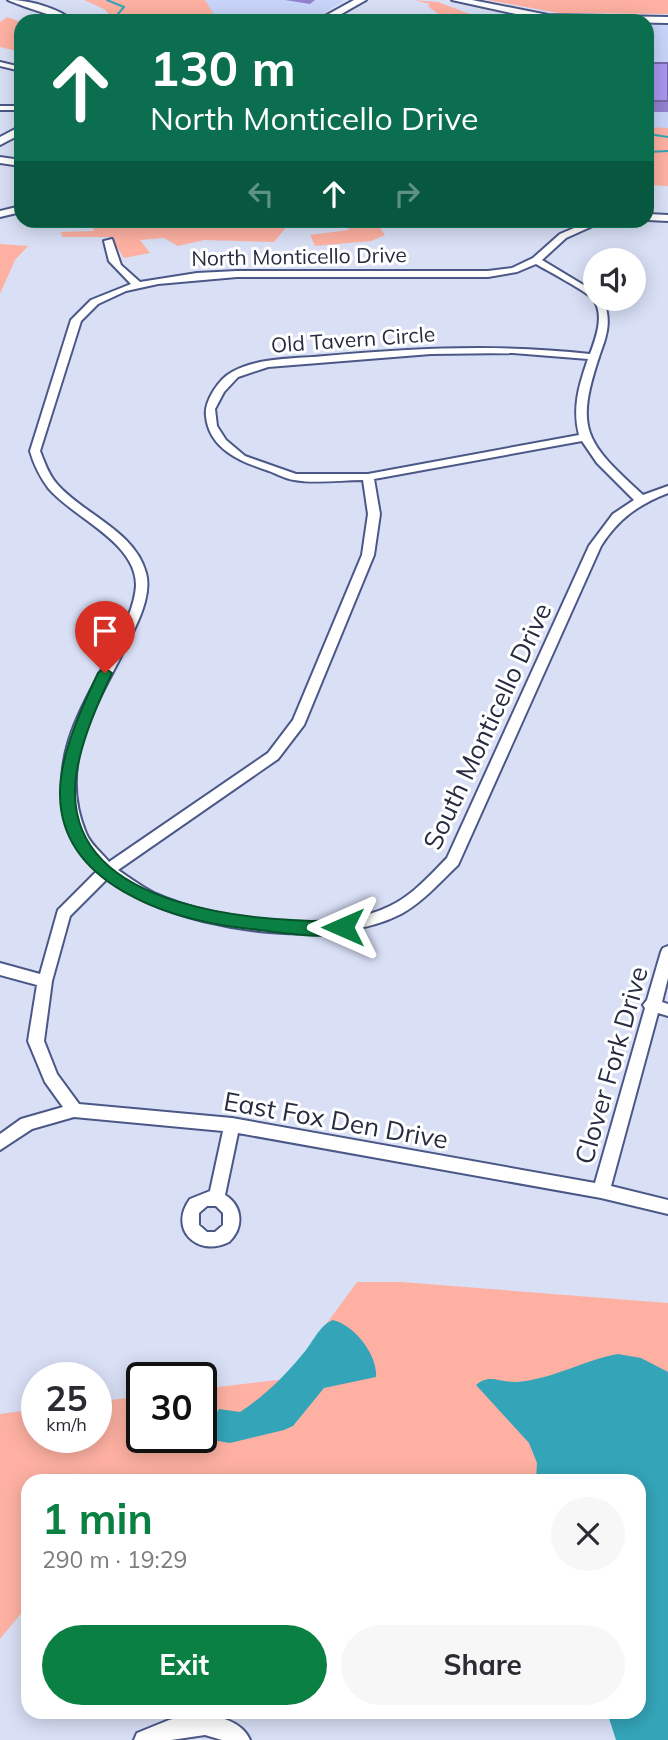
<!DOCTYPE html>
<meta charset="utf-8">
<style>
:root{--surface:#fff;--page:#f7f7f7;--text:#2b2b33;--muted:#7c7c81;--accent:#0b8043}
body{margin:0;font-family:Mulish,sans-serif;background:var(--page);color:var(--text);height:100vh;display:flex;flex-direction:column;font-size:26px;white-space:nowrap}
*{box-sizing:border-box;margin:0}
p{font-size:23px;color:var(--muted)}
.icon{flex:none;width:38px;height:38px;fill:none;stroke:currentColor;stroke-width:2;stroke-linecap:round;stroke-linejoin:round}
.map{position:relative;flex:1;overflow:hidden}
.details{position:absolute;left:21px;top:1474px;width:625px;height:245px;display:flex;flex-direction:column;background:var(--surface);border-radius:21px;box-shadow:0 4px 18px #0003}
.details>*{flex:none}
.hud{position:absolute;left:14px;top:14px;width:640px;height:214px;border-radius:21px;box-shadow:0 4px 18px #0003;background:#0b6e4f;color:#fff;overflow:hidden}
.fabs{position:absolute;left:583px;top:248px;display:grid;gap:14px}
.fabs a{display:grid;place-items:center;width:63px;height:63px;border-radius:50%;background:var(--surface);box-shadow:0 4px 18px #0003;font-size:35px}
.speed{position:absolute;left:21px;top:1362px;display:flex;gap:14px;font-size:35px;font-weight:700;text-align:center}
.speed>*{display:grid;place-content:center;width:91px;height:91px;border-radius:50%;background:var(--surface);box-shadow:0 4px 18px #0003;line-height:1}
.speed small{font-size:18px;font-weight:400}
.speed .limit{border:4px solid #111;border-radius:10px;background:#fff;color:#111}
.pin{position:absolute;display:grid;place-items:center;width:60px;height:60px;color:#fff;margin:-72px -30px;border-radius:50% 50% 50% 0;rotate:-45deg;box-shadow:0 0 7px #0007}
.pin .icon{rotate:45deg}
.me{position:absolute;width:77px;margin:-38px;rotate:270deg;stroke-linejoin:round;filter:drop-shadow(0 0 5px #0008)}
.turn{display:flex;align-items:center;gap:24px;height:147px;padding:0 21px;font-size:32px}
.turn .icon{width:91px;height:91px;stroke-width:2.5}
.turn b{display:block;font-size:49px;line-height:60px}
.lanes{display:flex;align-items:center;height:66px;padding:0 21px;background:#0003;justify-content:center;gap:35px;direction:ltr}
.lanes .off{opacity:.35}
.round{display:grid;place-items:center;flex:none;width:74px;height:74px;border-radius:37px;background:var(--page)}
.overview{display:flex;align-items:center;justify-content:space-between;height:119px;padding:0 21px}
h1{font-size:42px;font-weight:700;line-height:52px;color:var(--accent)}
.action{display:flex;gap:14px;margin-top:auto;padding:14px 21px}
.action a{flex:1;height:80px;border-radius:42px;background:var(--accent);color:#fff;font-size:28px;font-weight:700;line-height:80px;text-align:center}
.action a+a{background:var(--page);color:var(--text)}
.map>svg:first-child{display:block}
.built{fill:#c8d4f9}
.green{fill:#feb1a2}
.water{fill:#34a5b8}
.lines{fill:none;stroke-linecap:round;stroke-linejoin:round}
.stream{stroke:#34a5b8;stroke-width:2}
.street-casing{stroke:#4b5887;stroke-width:4}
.secondary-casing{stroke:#4b5887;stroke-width:4}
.street{fill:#fff;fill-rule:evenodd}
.secondary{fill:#fff;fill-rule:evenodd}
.wall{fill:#9082ce}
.building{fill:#a797ef;stroke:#756aa7;stroke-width:2}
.route{fill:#0b8043;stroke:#07532c;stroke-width:2}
.labels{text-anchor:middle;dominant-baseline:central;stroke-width:6;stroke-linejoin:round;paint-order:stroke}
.far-street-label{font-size:21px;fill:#262d41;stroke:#fff}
.street-label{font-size:26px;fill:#262d41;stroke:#fff}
</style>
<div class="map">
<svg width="668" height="1740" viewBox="0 0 668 1740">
<rect width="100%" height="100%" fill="#d9e0f6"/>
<g class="built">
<path d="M205 0H345L310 21H218Z"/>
<path d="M648 25H668V133L648 131Z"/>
</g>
<g class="green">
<path d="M84 0H205L218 21H115L104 9Z"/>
<path d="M413 0 438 2 483 19 440 21 438 14 428 6 430 4Z"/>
<path d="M487 0H668V14L559 13Z"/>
<path d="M7 17 21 22V52L0 47V22Z"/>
<path d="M648 127 668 128V186L648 185Z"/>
<path d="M375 220 385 235 371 241 315 246 310 235 349 230 347 226 355 221Z"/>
<path d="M89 221H130L171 228 198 223 195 220 285 221 288 225 274 242 204 240 178 246 164 238 140 240 150 253 124 258 113 241 114 237H62L61 232 94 231Z"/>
<path d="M0 244 28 246 15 260 0 294Z"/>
<path d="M357 1282H401L668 1303V1740L639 1712V1480H28V1605L0 1639V1414L37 1409V1437H96V1402L142 1396V1437H201V1389L286 1379Z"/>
</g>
<g class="water">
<path d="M333 1320C354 1325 378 1355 376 1377L324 1388 293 1426 284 1430 230 1443 212 1440 208 1426 219 1409 240 1412C263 1397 284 1377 301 1356 312 1345 318 1326 333 1320Z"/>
<path d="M618 1354 641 1358 668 1372V1740H616L607 1712H639V1480H536L537 1463 529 1443 476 1385C490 1373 500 1383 517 1382 553 1379 584 1360 618 1354Z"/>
</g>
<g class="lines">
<g class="stream">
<path d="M107 0 124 7 118 14 124 21"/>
<path d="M648 134 668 137"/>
<path d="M648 152 668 151"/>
</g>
<defs>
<g id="street">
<path d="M8 0C30 0 57 8 74 21 66 21 16 4 8 0Z"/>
<path d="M0 62 21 67V71L0 66Z"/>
<rect x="0" y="106" width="21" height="4"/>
<path d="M0 157 21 160V166L0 163Z"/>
<path d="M21 206V212L0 217V211Z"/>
<path d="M648 214 668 215V221L648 220Z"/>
<path d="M593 220H606L566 238 542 260 595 292V299H603C611 318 608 333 601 351 574 430 584 441 643 495L668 486V493C639 504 618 519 601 546L458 865C440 882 423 902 401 914 334 949 211 932 144 901 132 895 120 885 108 878L70 916 52 981 44 1041 57 1074 79 1104 232 1118 595 1183 645 1008 643 1005 647 1000 661 952 663 948 668 946V978L662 1002 668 1004V1016L658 1013 611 1186 668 1200V1214L601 1198 238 1133 225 1195C243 1206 244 1228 229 1242 197 1258 168 1229 190 1199L210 1191 223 1131 74 1117 32 1129 0 1150V1134L21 1119 63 1107 45 1082 28 1041 37 985 0 975V963L40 974 58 910 99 869C91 860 81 851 75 841 70 833 69 823 67 815 49 754 85 703 112 650 122 631 135 607 136 585 136 542 74 518 49 489 40 477 34 465 30 451L71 320 91 300 131 284 109 261 104 241 112 239 121 265 140 282 197 273 237 271H488L512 268 533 258 560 234ZM536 264C546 270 588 292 593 299 605 314 596 338 590 354 502 344 414 348 325 356 295 359 259 357 232 372 219 379 204 401 206 416 209 449 241 462 269 471 277 474 286 479 294 480 316 484 341 480 363 480L368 514 362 555 293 720 268 753 109 862C102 853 90 844 86 833 54 757 104 696 134 630 142 613 151 591 146 573 135 531 83 514 57 484 48 474 45 463 40 451L81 321 98 304 126 291 158 284 237 277H488L517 272ZM513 353 588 359C579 385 572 408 579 435L368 474H296L245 456 226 440 217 426 215 409 224 392 238 377 268 367 431 354ZM582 441 597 463 634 500 613 514 589 546 447 858C430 875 413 895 390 906 331 936 213 920 154 893 142 887 130 878 118 870L278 759 304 725 374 555 380 514 374 479ZM207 1206H216L223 1213V1225L215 1232H207L199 1225V1213Z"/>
<path d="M193 1714C213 1714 242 1720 250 1740H222L205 1735 171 1740H134L137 1733 169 1720Z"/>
</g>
<g id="secondary">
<path d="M354 0H366L329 21H316Z"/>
<path d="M452 0H472L548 15 668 17V23L548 21Z"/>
<path d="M21 126V134L0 145V137Z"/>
</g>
</defs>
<use href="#street" class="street-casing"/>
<use href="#secondary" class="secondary-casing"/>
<use href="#street" class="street"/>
<use href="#secondary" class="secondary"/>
</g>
<g class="wall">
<path d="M285 0H315L310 4Z"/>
<path d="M648 60V63H668V112H648Z"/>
</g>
<path class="building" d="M648 60V63H668V101H648Z"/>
<path class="route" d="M105 668 112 673C96 707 74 756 75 795 78 911 259 922 343 921L349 923V932C320 941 273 931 242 928 169 919 61 885 60 795 59 756 82 707 98 673Z"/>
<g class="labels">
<g class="far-street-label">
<text transform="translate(299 256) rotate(-1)">North Monticello Drive</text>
<text transform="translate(353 339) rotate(-4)">Old Tavern Circle</text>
</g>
<g class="street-label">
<text transform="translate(487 726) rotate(-65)">South Monticello Drive</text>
<text transform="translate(611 1065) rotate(-74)">Clover Fork Drive</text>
<text transform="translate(336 1120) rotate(10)">East Fox Den Drive</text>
</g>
</g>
</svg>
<div class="fabs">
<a><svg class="icon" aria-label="sound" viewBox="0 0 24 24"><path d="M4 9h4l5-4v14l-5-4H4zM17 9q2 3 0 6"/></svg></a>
</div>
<div class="speed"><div>25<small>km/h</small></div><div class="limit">30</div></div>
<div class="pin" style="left:105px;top:673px;background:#d93025"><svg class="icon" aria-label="arrive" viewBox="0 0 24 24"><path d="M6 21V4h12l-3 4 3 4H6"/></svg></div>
<svg class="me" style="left:343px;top:927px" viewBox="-20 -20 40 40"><path d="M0-17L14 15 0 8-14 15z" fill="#0b8043" stroke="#fff" stroke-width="4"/></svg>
<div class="hud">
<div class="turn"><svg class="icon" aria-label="ahead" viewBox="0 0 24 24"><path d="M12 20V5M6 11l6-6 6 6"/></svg><div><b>130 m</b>North Monticello Drive</div></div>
<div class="lanes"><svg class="icon off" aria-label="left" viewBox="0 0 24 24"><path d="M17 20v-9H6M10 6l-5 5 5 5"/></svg><svg class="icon" aria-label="ahead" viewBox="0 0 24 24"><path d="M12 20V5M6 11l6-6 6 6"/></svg><svg class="icon off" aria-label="right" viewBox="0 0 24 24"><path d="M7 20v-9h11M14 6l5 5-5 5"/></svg></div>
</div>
<section class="details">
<div class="overview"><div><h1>1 min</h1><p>290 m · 19:29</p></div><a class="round"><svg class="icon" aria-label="close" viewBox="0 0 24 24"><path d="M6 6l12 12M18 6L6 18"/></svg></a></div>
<div class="action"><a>Exit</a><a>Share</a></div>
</section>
</div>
